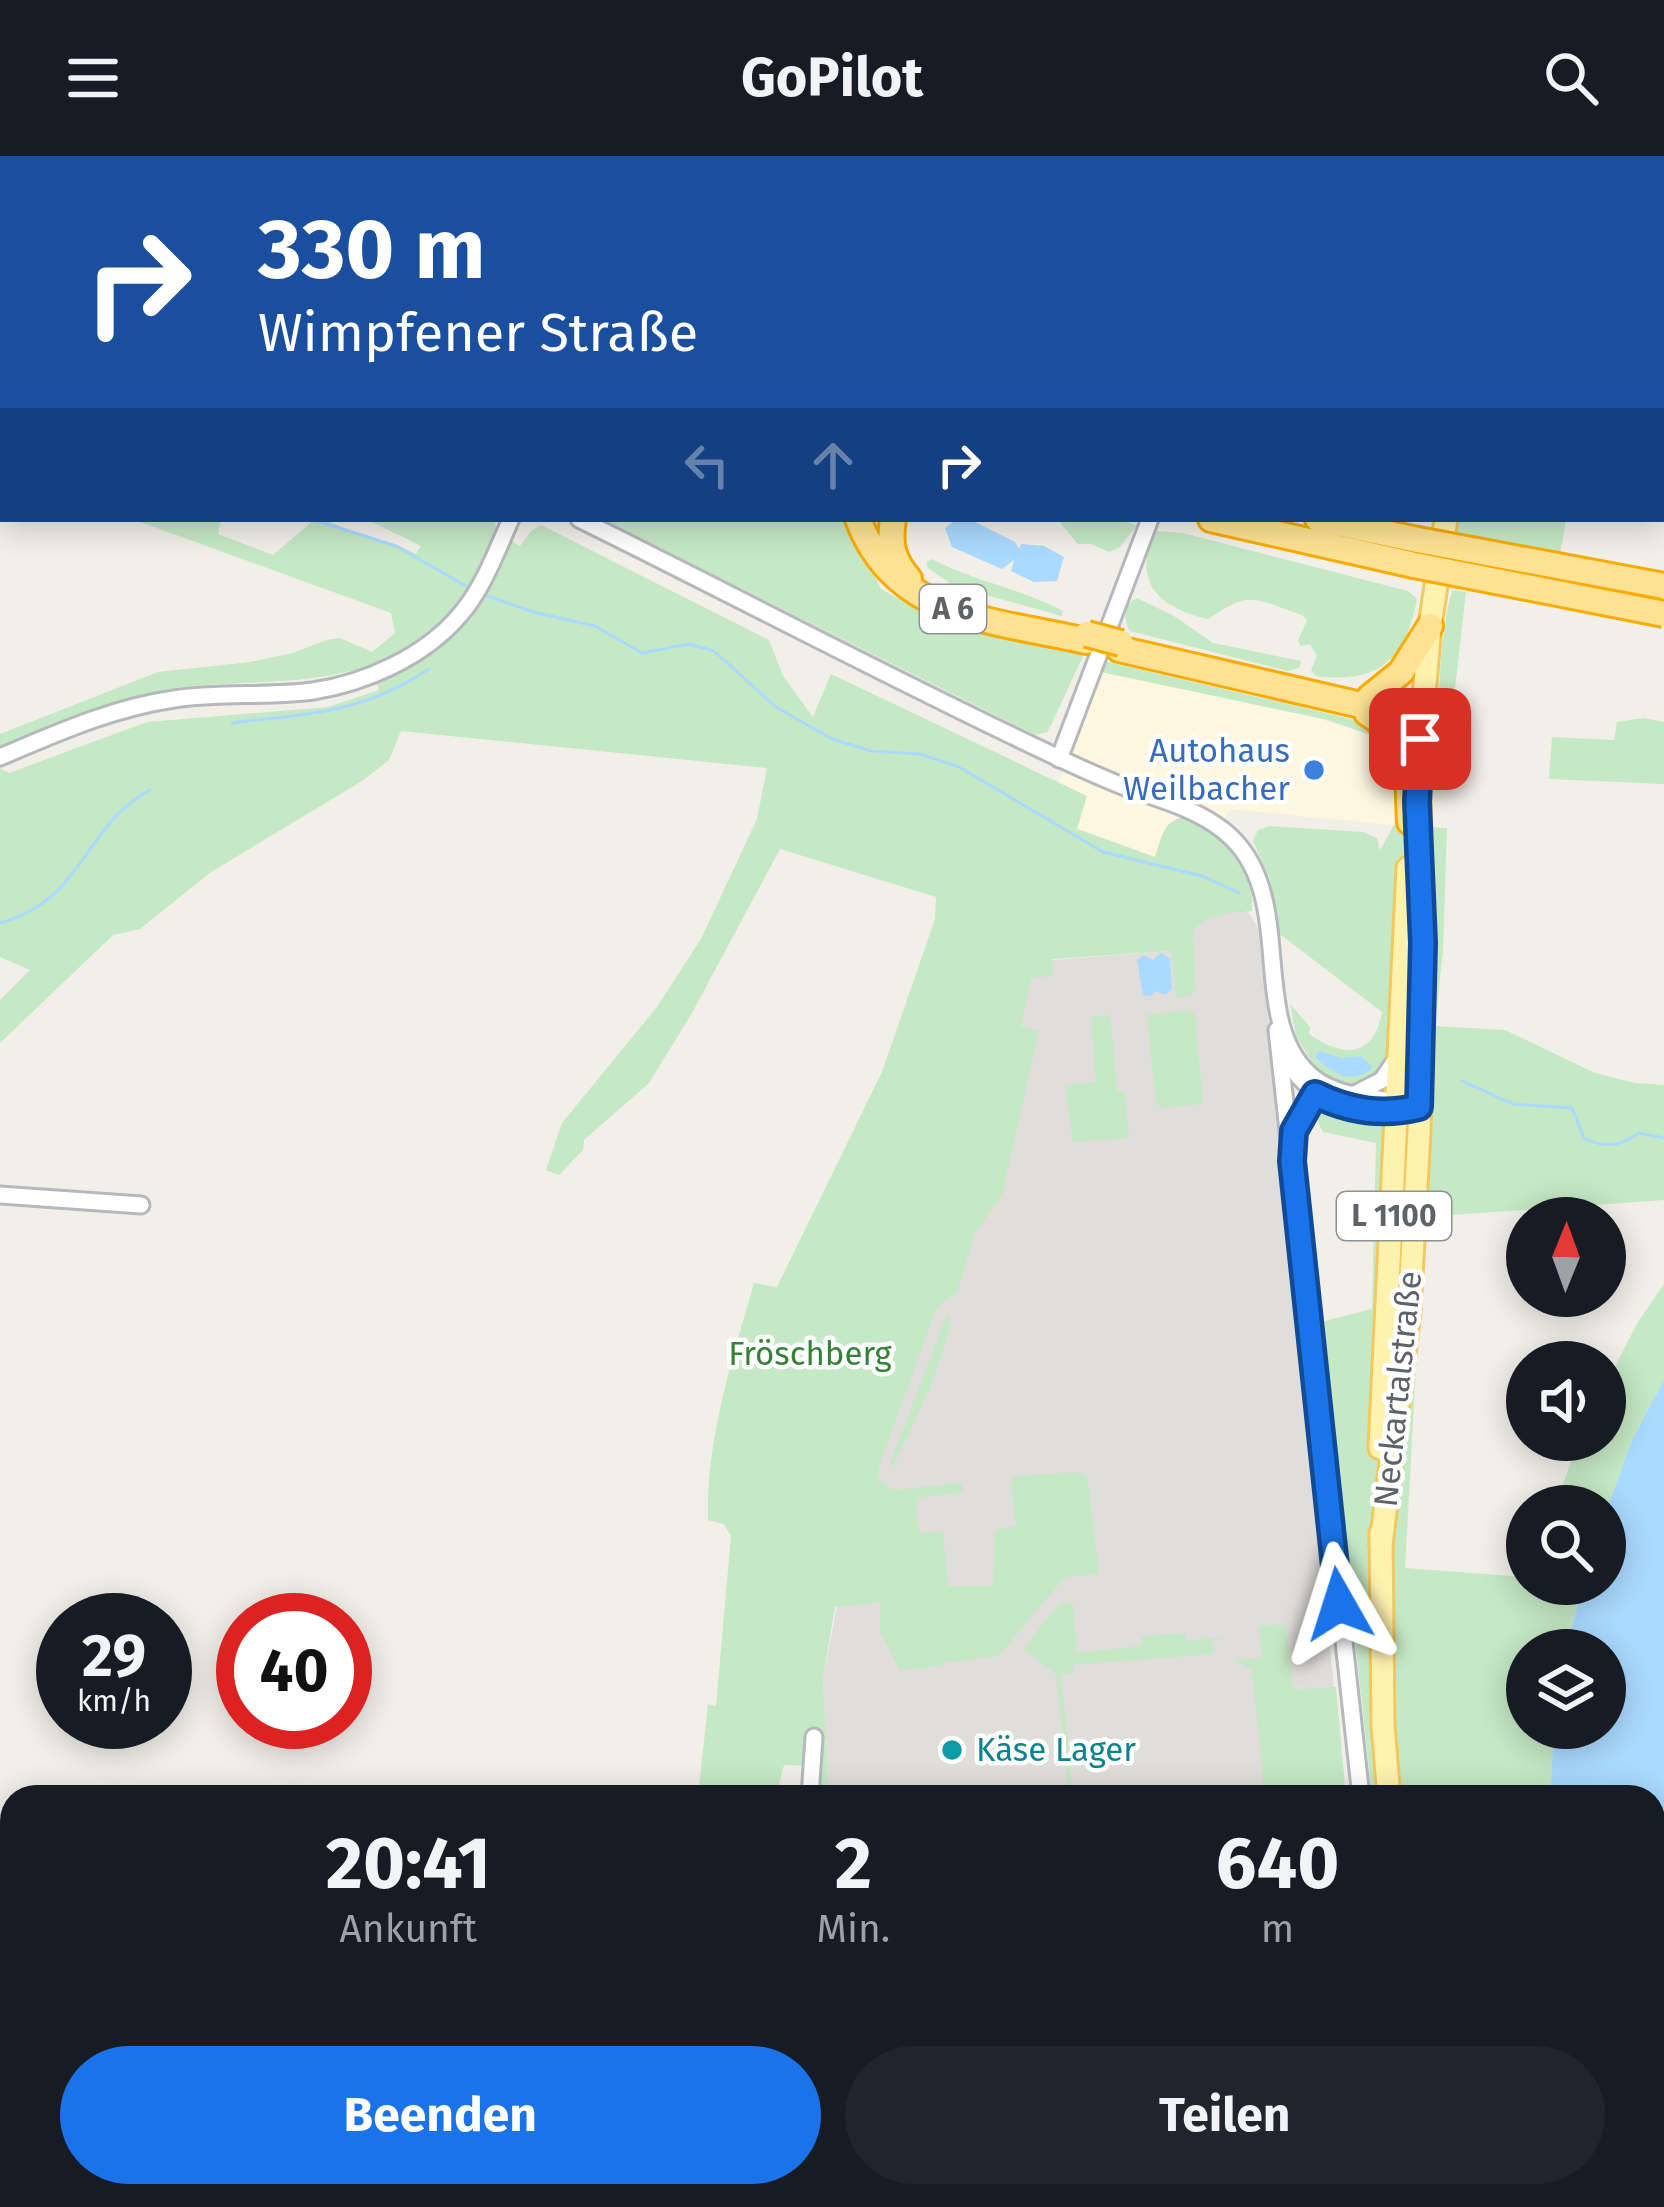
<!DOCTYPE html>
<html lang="de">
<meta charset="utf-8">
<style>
:root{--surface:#171b24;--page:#20242c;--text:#f1f3f6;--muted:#9ea1a6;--accent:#1a73e8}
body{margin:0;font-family:"Fira Sans",sans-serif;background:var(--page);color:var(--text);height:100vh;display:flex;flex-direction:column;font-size:45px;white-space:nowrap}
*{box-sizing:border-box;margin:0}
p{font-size:39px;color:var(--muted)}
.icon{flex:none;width:66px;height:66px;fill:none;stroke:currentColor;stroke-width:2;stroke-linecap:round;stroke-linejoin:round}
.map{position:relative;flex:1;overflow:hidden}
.drawer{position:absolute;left:0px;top:1629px;width:1665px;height:423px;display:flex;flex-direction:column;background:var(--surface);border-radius:36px 36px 0 0;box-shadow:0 6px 30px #0003}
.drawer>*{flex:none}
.banner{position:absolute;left:0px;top:0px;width:1665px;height:366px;box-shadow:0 6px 30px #0003;background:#1a4fa0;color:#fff;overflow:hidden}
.needle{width:78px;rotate:1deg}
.controls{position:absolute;left:1506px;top:1041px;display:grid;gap:24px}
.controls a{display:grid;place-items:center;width:120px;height:120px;border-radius:50%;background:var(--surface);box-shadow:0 6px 30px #0003;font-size:60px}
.speed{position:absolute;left:36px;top:1437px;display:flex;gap:24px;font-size:60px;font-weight:700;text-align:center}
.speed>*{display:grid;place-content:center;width:156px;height:156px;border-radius:50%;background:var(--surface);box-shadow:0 6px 30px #0003;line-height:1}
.speed small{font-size:30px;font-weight:400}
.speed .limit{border:18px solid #d22;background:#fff;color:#111}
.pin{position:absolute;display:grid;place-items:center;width:102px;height:102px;color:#fff;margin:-51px;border-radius:24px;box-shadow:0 6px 18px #0006}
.me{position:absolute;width:132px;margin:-66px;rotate:354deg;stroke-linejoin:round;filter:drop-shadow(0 0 9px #0008)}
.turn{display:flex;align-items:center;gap:42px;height:252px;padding:0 60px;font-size:54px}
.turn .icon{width:156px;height:156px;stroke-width:2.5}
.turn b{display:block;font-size:84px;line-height:102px}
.lanes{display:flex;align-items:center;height:114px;padding:0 60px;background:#0003;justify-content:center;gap:60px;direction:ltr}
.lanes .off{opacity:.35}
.eta{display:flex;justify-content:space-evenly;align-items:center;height:204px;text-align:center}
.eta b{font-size:72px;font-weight:700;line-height:84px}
.primary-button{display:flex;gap:24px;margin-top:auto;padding:24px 60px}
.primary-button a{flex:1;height:138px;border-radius:72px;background:var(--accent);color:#fff;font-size:48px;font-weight:700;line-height:138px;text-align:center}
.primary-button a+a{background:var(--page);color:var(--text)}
header{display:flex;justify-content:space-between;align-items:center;height:156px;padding:0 60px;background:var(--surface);font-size:54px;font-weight:700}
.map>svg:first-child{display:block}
.commercial{fill:#fef7e0}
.industrial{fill:#e0deda}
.green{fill:#c5e8c5}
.water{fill:#aadaff}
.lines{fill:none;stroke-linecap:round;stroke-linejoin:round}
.stream{stroke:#aadaff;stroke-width:3}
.minor-casing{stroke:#b5b8bc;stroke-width:21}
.major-casing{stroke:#f2c960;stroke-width:27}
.highway-casing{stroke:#f9ab00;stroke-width:30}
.minor{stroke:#fff;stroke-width:15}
.major{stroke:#fff2af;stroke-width:21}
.highway{stroke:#fde293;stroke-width:24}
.highway-bridge-casing{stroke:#f9ab00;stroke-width:30;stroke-linecap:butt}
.highway-bridge{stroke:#fde293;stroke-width:24}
.route-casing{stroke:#114b97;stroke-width:30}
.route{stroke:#1a73e8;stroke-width:21}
.shop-dot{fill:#3f7fe0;stroke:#fff;stroke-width:4.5}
.culture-dot{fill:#0f9aa8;stroke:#fff;stroke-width:4.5}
.labels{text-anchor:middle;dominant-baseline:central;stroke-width:9;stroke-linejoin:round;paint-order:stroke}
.shield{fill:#fff;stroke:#8f9295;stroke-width:3}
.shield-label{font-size:30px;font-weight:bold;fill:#5f6368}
.shop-label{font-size:33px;fill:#366cbe;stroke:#fff;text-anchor:end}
.park-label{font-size:33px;fill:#348238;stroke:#fff}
.street-label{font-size:33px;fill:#5f6368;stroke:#fff}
.culture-label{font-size:33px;fill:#0d838f;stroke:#fff;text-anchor:start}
</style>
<header><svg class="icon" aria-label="menu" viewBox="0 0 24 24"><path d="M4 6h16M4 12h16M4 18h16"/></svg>GoPilot<svg class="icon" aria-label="search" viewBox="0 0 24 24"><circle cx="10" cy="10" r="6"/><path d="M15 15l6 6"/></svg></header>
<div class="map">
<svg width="1664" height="2051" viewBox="0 0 1664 2051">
<rect width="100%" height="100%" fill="#f1efe8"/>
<g class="commercial">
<path d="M1276 0H1515L1275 3Z"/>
<path d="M1101 516 1287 553 1371 579 1394 608 1397 623 1394 669 1230 653 1217 678 1177 662 1168 668 1156 701 1076 672 1058 628Z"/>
</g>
<g class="industrial">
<path d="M1248 756 1258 772 1284 999 1309 1302 1346 1641H829L823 1522 852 1375 1031 822 1051 804 1172 795 1176 841 1196 831 1193 774 1205 763 1220 757Z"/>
<path d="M940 2040H1348L1360 2051H926Z"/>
</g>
<g class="green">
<path d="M0 14 3 15V314L0 313Z"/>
<path d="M132 363H221L218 378 273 399 315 363C330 363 338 371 352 376 374 383 395 386 416 398L421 390 366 363H495L496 376 520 390 531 375 541 369 769 484 783 520 813 561 831 518 1087 640 1077 673 1155 701C1159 690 1162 672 1172 666 1200 645 1240 705 1249 726 1253 735 1252 745 1252 755 1228 758 1212 756 1193 774L1196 831 1192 839 1176 842 1171 795 1052 803 1053 820 1031 822 1021 871 1039 875 1002 1038 974 1079 957 1137 943 1145 935 1156 879 1310 878 1323 893 1334 962 1327 963 1336 916 1342 919 1377 943 1376 948 1430H993L995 1374 1016 1370 1011 1321 1075 1316 1087 1319 1099 1418 1065 1421 998 1500 943 1507 940 1510 900 1514 880 1476 881 1446 835 1451 823 1522 829 1641H803L805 1610 784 1609 776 1641H698L708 1548 716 1550 731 1380 724 1368 708 1364C706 1283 732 1205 754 1127L777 1131 882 916 935 763 936 741 780 693 692 857 649 927 584 984 583 994 559 1019 546 1014 562 967 657 851 701 783 757 663 767 612 401 575 389 604 362 625 211 716 140 773 113 779 0 887V844L30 814 0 801V612L9 617 147 566 328 551 379 534 371 509C307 531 243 523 177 532 115 541 57 569 0 592V578L158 516 250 506 293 497 327 484 340 482 372 496 395 477 391 457Z"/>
<path d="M601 363H847L881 433 928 459 1084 498 1051 569 1047 576 1035 579Z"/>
<path d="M1057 363H1120L1136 370 1120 391 1109 396 1091 388H1078Z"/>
<path d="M1437 363H1566L1560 400 1435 378Z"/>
<path d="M1155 375 1183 377 1408 435 1417 443C1406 504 1378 528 1316 520L1311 514 1317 500 1310 488 1301 490 1298 485 1307 464 1302 459C1254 443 1252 433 1208 463 1160 452 1131 427 1155 375Z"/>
<path d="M932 403C974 426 1021 432 1063 455L1062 460 954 430 928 412 926 406Z"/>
<path d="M1453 434 1466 436 1447 603C1431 580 1442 459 1453 434Z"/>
<path d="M1137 442 1174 460 1213 487 1301 505 1299 512 1288 515 1130 475C1123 464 1123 449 1137 442Z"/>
<path d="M1104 505 1355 564 1377 576 1393 595 1390 602 1371 579 1328 564 1101 516Z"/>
<path d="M1644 562 1664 566V628L1549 623 1552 581 1614 584 1617 566Z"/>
<path d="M1394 669 1447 672 1443 794 1435 870 1505 874 1595 917 1635 927 1664 929V1044L1424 1061 1405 1412 1527 1421V1428H1583L1566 1494H1527V1572H1554L1550 1641H1372L1321 1166 1372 1153 1376 987 1323 976 1317 964 1323 956 1377 962 1307 906 1310 903 1296 880 1290 848 1310 871 1309 878C1343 902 1374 902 1382 856L1277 776 1270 723 1253 685 1258 674 1269 670 1363 676 1377 682 1380 694Z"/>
<path d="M1188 854 1195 859 1203 948 1161 952 1156 946 1147 859Z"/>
<path d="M1110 859 1117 935 1125 936 1129 982 1073 986 1065 930 1096 926 1091 861Z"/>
<path d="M1664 1128V1224L1633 1282 1605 1358V1350H1555L1579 1284H1605V1230L1638 1166Z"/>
<path d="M950 1160C953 1187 907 1283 892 1311L891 1305 945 1164Z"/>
<path d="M1067 1447 1073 1448 1077 1497 1142 1490V1480L1185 1477 1187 1485 1225 1481 1212 1485 1213 1498 1073 1509V1517L1061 1518 1073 1641H1068L1056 1518 1023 1493 1057 1451Z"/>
<path d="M1286 1468 1293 1534 1336 1531 1346 1641H1265L1252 1514 1234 1504 1262 1502 1259 1470Z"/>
<path d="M846 2040H940L941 2041 926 2051H854Z"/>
<path d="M1370 2040H1590L1591 2051H1379Z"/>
</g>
<g class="water">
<path d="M957 363H969L1015 386 1019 393 1021 388 1044 390 1064 401 1057 425 1034 426 1011 415 1014 404 1002 413 952 391 945 372Z"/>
<path d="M1161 797 1170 803 1172 833 1165 839 1155 835 1152 840 1143 839 1137 804 1144 799 1153 804Z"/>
<path d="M1319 895 1341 902 1361 900 1373 911C1354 931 1331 917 1315 901Z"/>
<path d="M1664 1224V2051H1591L1590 2040H1653V1641H1550L1554 1572H1605V1494H1566L1583 1428H1605V1358L1633 1282Z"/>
</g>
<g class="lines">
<g class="stream">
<path d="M0 260 3 261"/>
<path d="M311 363 396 390 473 434"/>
<path d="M482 438 533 456 595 470 642 497 689 488 714 495 776 551 832 583 871 595 920 598 959 611 1103 696 1202 720 1239 737"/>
<path d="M232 567C310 557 361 558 429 513"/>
<path d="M0 767C87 742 82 670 150 634"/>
<path d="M1462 925 1513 948 1572 952 1584 982C1605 993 1620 990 1639 977L1664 982"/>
</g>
<defs>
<g id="minor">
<path d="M1243 0V3"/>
<path d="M1285 3 1286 0"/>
<path d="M0 134H3"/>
<path d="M579 363C733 439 886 520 1042 594 1069 607 1097 620 1125 631 1159 643 1195 652 1224 675 1302 737 1243 867 1315 923 1345 945 1386 940 1419 951"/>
<path d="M0 601C57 577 112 552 174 543 220 536 267 541 313 535 365 527 424 501 459 460 483 433 496 396 511 363"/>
<path d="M1059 603 1150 363"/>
<path d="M1277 874 1361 1641"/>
<path d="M1283 899C1308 943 1355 963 1405 955"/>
<path d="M1353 939 1382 924 1397 902"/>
<path d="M1292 987 1316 932"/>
<path d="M0 1039 141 1049"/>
<path d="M810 1641 814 1581"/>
<path d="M1043 2040 1049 2051"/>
<path d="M1255 2051 1350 2040 1360 2042 1372 2051"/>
</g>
<g id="major">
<path d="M1527 3 1528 0"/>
<path d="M1380 1292 1408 712"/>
<path d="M1381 1377 1383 1570 1389 1641"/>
<path d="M1381 1389 1409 1156 1419 976 1423 787 1418 608 1430 470 1446 363"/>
<path d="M1465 2040 1468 2051"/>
</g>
<g id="highway">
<path d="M15 0 25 3"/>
<path d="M102 0 112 3"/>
<path d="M858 363C895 463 995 464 1086 485"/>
<path d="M893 363C889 388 892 403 909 423"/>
<path d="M1211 363 1414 409"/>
<path d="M1318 363 1418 384"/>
<path d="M1119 493 1421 563"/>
<path d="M1369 542 1401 516 1430 470"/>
<path d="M1367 557C1415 586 1407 617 1410 666"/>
</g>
</defs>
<use href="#minor" class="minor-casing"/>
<use href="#major" class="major-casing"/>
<use href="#highway" class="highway-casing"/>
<use href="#minor" class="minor"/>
<use href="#major" class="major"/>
<use href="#highway" class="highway"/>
<defs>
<g id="highway-bridge">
<path d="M1418 384 1664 430"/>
<path d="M1414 409 1664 458"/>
<path d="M1087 478 1121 487"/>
</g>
</defs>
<use href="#highway-bridge" class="highway-bridge-casing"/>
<use href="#highway-bridge" class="highway-bridge"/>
</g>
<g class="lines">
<defs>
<path id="route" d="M1339 1448 1292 1005 1294 975 1315 938C1349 955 1382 960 1419 951L1423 787 1417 646 1420 583"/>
</defs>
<use href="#route" class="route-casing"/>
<use href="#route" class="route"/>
</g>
<circle class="shop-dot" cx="1314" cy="614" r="12"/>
<circle class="culture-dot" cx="952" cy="1594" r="12"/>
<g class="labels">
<g class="shield">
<rect x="920" y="429" width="66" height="48" rx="9"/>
<rect x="1337" y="1036" width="114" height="48" rx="9"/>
</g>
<g class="shield-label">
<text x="953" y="453">A 6</text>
<text x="1394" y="1060">L 1100</text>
</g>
<g class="shop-label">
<text x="1290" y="595">Autohaus<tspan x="1290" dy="38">Weilbacher</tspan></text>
</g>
<g class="park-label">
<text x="810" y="1198">Fröschberg</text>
</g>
<g class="street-label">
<text transform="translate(1398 1233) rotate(-84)">Neckartalstraße</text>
</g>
<g class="culture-label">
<text x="976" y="1594">Käse Lager</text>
</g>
</g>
</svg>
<div class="controls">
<a><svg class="needle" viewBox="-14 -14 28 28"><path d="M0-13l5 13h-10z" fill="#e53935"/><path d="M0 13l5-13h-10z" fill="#9ea1a6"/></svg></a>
<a><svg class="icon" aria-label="sound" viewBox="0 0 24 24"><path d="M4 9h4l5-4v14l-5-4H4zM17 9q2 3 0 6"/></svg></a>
<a><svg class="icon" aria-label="search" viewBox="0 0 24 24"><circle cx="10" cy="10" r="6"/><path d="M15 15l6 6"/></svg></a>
<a><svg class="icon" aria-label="layers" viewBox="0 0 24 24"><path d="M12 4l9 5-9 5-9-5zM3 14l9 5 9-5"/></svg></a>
</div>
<div class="speed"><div>29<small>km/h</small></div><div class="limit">40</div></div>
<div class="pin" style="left:1420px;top:583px;background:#d93025"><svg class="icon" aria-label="arrive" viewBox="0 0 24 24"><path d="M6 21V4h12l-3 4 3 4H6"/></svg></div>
<svg class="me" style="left:1339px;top:1448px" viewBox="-20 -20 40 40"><path d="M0-17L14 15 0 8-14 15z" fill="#1a73e8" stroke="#fff" stroke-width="4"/></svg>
<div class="banner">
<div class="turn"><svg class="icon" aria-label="right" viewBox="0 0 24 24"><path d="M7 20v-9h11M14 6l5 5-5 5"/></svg><div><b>330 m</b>Wimpfener Straße</div></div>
<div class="lanes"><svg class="icon off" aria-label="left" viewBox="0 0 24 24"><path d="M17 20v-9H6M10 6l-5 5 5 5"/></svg><svg class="icon off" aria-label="ahead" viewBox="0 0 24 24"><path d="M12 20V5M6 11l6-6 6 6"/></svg><svg class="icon" aria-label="right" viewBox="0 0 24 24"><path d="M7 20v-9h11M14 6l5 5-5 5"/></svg></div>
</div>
<section class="drawer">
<div class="eta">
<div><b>20:41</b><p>Ankunft</p></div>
<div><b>2</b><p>Min.</p></div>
<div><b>640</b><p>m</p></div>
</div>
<div class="primary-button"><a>Beenden</a><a>Teilen</a></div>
</section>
</div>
